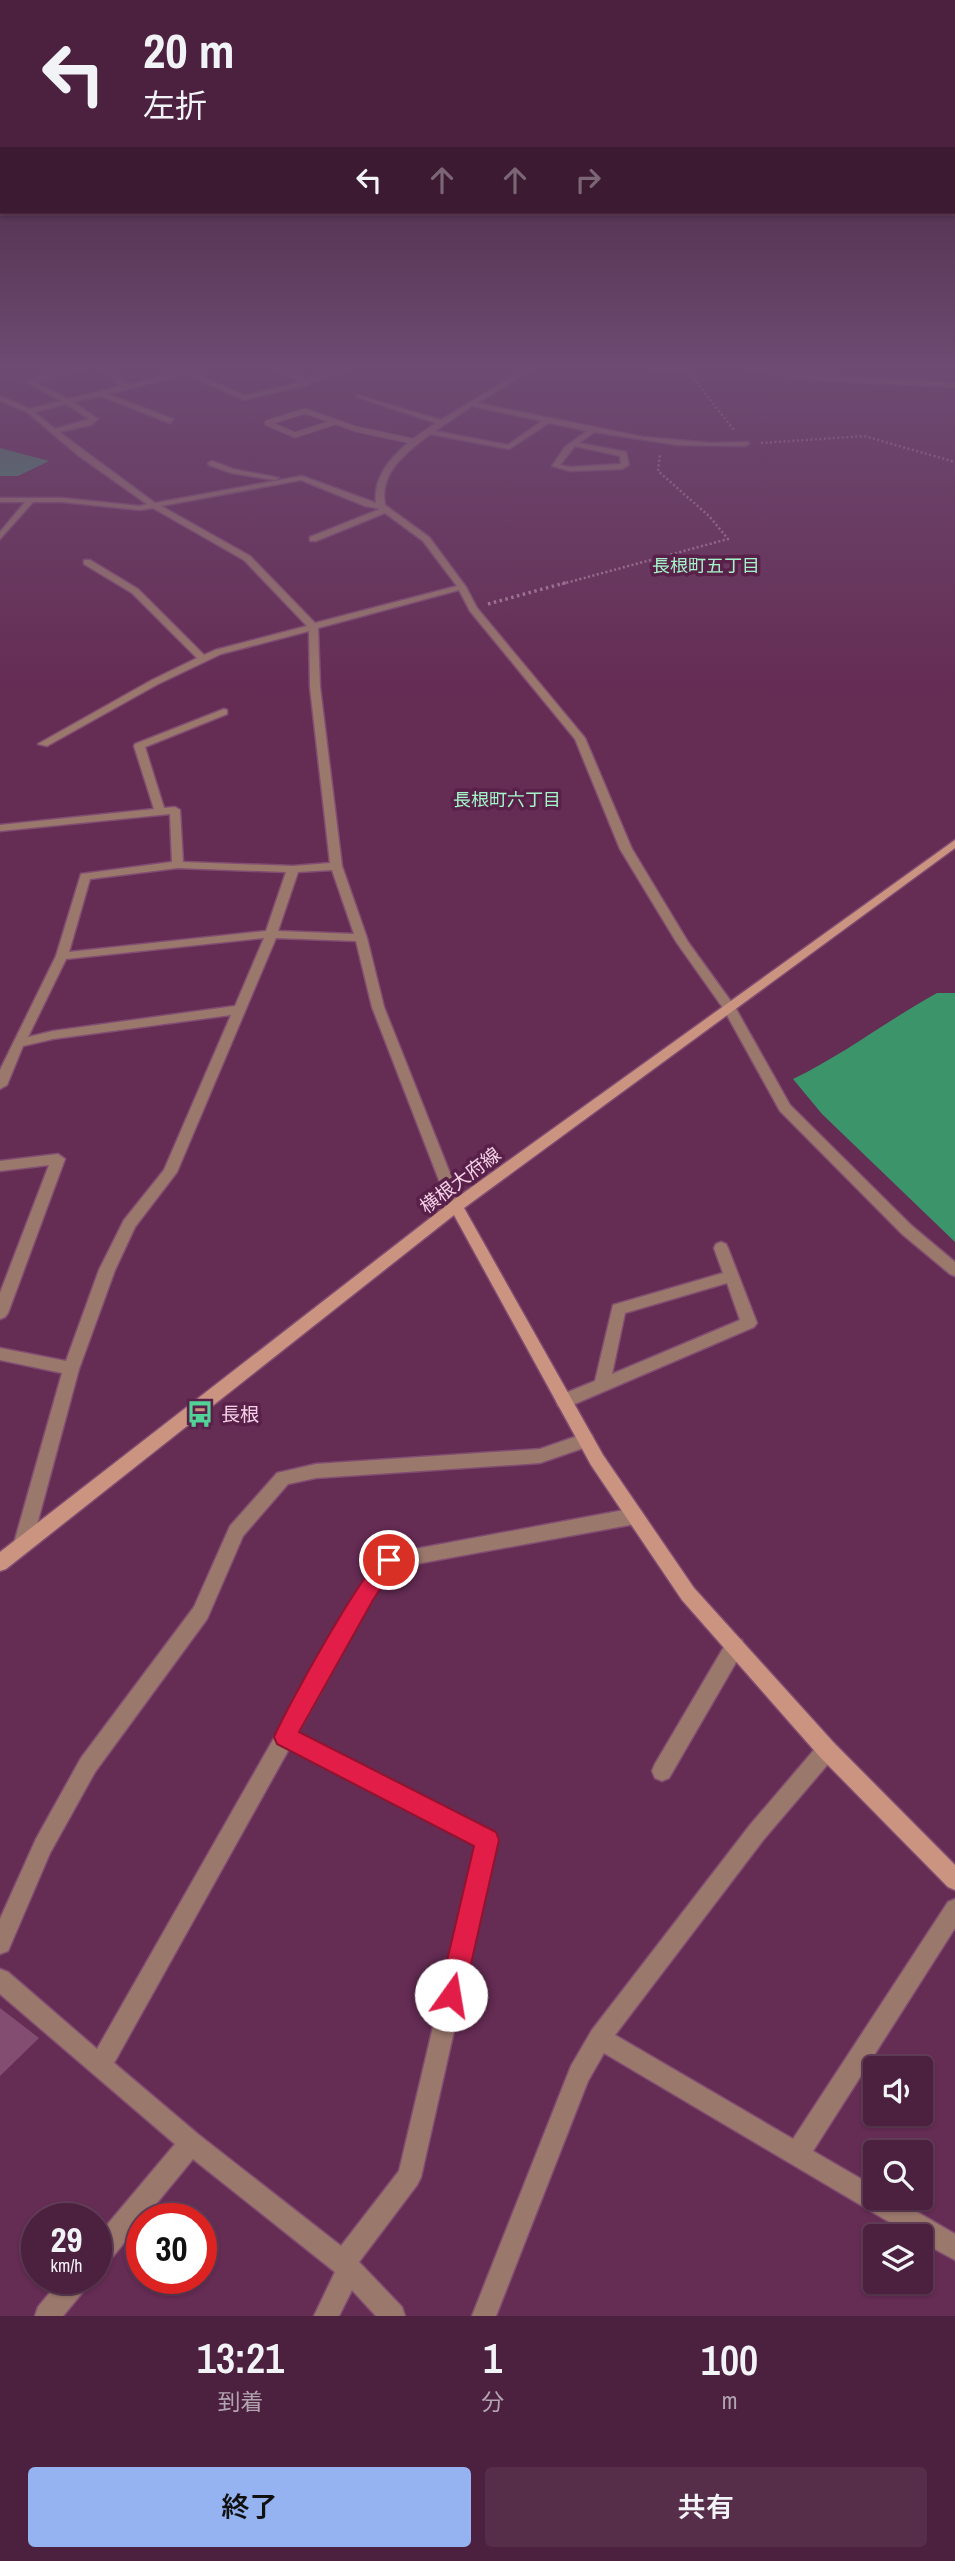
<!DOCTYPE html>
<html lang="ja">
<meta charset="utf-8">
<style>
:root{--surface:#4c213f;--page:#562e4a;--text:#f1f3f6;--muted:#b2a3b0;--line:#633e59;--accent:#95b2f1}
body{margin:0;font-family:"Archivo Narrow","Noto Sans JP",sans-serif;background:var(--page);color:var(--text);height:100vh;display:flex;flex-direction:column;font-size:26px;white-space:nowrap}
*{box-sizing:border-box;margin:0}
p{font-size:23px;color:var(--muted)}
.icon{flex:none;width:38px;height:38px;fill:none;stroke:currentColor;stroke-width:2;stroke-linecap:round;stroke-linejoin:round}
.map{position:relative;height:2316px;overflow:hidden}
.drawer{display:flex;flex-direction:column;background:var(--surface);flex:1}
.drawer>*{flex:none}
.banner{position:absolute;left:0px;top:0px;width:956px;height:214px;box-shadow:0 2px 5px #0004,0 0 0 2px var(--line);background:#4c213f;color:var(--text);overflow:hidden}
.fabs{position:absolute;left:863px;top:2056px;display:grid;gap:14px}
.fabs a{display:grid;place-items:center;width:70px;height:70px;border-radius:7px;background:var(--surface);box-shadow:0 2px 5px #0004,0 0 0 2px var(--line);font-size:35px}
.speed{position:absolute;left:21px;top:2203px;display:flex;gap:14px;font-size:35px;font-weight:700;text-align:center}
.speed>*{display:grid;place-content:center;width:91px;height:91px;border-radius:50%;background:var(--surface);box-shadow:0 2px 5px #0004,0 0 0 2px var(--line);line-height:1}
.speed small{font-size:18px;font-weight:400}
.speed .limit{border:10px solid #d22;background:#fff;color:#111}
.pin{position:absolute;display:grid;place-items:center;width:60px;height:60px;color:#fff;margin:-30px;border:4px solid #fff;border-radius:50%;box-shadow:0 2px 7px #0007}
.me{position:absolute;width:77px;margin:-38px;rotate:13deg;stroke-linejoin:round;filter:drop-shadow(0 0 5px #0008)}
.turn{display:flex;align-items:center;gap:24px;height:147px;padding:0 28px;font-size:32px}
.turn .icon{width:91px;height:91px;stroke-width:2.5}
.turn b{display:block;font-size:49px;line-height:60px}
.lanes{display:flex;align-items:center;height:66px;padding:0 28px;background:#0003;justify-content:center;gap:35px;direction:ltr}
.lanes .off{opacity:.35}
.eta{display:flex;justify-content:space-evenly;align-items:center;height:119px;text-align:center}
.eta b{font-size:42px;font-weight:600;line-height:49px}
.action{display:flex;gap:14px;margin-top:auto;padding:14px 28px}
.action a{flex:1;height:80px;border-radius:7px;background:var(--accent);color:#111;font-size:28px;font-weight:600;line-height:80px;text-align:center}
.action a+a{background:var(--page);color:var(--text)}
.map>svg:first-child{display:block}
.green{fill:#824d71}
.water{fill:#3c946a}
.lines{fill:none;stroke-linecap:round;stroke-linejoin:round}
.lane-casing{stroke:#824d72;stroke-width:7}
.street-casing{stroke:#824d72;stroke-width:3}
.secondary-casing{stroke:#824d72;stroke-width:3}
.path-far1{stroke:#af81a0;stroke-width:2.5;stroke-dasharray:2 2.5;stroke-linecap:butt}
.path{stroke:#af81a0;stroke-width:3.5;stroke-dasharray:2.5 3.5;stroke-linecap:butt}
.lane{stroke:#9b786c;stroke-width:5}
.street{fill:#9b786c;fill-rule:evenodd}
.secondary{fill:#cb9480;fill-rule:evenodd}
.route{fill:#e11d48;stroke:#92132f;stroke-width:2}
.labels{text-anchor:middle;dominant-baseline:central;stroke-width:7;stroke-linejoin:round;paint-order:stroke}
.far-neighbourhood-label{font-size:18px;fill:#a3f4c8;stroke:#592149}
.street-label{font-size:19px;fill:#f5d1e8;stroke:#592149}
.poi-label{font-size:19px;fill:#f5d1e8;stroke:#592149;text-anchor:start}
</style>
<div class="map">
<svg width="955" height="2316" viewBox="0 0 955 2316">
<rect width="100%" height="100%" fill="#652c54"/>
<path class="green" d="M0 2008 39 2038 0 2076Z"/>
<g class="water">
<path d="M0 448 49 461 18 476H0Z"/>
<path d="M937 993H955V1242L822 1114 793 1079C843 1055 888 1020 937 993Z"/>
</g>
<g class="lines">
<defs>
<path id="lane" d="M335 422 295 435 267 423 305 411 356 429 416 442"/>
<g id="street">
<path d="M74 368H86L34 382 68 399 122 386 98 368H106L129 385 187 370 208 368 194 373 245 396 302 382 275 368H284L306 379 341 368H352L310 382V384L244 400 187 374 107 394 173 419 170 423 100 396 73 402 98 419 91 425 59 432 155 503 302 476 376 503C372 466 409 441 436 423L357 397V395L441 420 527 368H535L477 403 643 437 711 443 748 442 749 444 745 446 677 445 594 432 579 443 626 452 629 465 622 469 570 471 552 466 565 447 587 431 549 423 509 449 430 434C406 453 379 472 385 505L429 537 466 587 477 608 585 738 632 849 688 942 735 1007 790 1105 912 1226 955 1262V1276L950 1274 902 1234 780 1111 723 1008 677 943 620 849 575 739 470 611 459 590 318 628 320 687 342 866 367 938 384 1007 463 1206 461 1210H451L449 1206 372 1007 356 941 276 938 177 1172 135 1227 115 1270 79 1369 32 1543 29 1549 23 1551 17 1549 14 1543 62 1373 0 1360V1348L66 1361 99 1270 124 1220 164 1170 231 1015 53 1039 23 1046 7 1085 0 1089V1070L56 956 81 874 172 862 170 814 0 831V825L154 809 134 746 135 744 224 709 227 710V714L145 747 164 808 175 807 180 810 183 862 293 866 330 863 310 687 309 631 221 654 158 684 47 746 38 744 152 680 197 658 132 593 84 564V560H90L138 589 204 655 215 650 307 626 244 560 153 508 140 510 62 502H33L0 539V532L25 502H0V498H62L140 506 147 504 79 456 27 412 0 401V396L30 409 61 401 25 381ZM66 404 89 419 55 429 34 412ZM472 406 542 421 508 445 435 431ZM575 446 620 456 621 464 570 467 560 465ZM301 480 365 506 380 509 310 537V541H316L385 513 423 541 457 586 315 623 250 556 161 506ZM178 868 286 872 266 931 69 952 90 879ZM332 870 354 934 278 931 298 872ZM264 938 235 1006 53 1031 28 1037 66 959Z"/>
<path d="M744 368H760L800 375 955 383V387L800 379Z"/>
<path d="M212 461 233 469 279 478 275 480 231 473 209 465 208 463Z"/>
<path d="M58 1154 65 1159 8 1313 5 1317 0 1319V1293L49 1165 0 1171V1161Z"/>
<path d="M721 1242 726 1244 728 1248 757 1323 754 1327 570 1406 564 1408 558 1406 556 1401 558 1396 595 1381 613 1305 723 1273 714 1248 716 1244ZM727 1283 740 1320 612 1374 625 1313Z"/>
<path d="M586 1433 592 1435 594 1440 592 1445 540 1463 316 1478 288 1484 243 1536 207 1619 95 1772 50 1853 8 1951 0 1954V1919L36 1839 81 1758 194 1607 230 1526 277 1473 316 1464 540 1449Z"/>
<path d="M635 1508 641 1511 644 1516 641 1521 635 1524 394 1568 372 1599 298 1733 494 1833 497 1840 421 2177 417 2185 359 2262 402 2307 405 2316H376L352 2290 339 2316H314L335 2272 193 2159 105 2266 96 2269V2238L175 2144 0 1994V1969L8 1972 97 2049 360 1587 383 1555ZM289 1749 476 1845 399 2171 341 2246 199 2135 114 2063Z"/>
<path d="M735 1637 742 1640 744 1646 742 1652 669 1778 662 1781 655 1778 652 1771 655 1764 728 1640Z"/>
<path d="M827 1740 834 1743 837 1750 834 1757 764 1839 615 2035 793 2139 948 1902 955 1899V1928L813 2151 875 2187V2198H893L955 2234V2260L920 2241V2236H913L604 2053 588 2081 496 2316H472L571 2066 592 2030 750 1825 820 1743Z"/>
<path d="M62 2278H90L87 2287 63 2316H35L38 2307Z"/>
</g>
<path id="secondary" d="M955 840V848L464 1208 603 1455 694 1588 834 1743 955 1865V1890L948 1887 820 1757 682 1600 591 1465 454 1215 6 1569 0 1571V1552L451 1202Z"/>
</defs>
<use href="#lane" class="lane-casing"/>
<use href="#street" class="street-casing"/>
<use href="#secondary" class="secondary-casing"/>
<g class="path-far1">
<path d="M650 368 688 372"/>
<path d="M685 368 734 430"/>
<path d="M761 443 864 436 955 462"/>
<path d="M562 584 728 539 709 516 658 471 660 455"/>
</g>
<path class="path" d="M488 604 568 582"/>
<use href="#lane" class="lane"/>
<use href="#street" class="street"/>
<use href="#secondary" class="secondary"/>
</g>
<linearGradient id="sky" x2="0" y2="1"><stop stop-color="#38182e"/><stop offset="0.53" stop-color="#6d4b72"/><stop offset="1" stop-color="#6d4b72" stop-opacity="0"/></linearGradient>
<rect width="955" height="692" fill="url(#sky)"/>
<path class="route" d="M389 1551 396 1554 399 1560 373 1600 299 1732 496 1832 499 1840 464 1995 460 2004 451 2008 443 2004 439 1995 474 1846 277 1744 274 1737C286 1709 368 1559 389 1551Z"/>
<defs>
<symbol id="bus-bare" viewBox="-9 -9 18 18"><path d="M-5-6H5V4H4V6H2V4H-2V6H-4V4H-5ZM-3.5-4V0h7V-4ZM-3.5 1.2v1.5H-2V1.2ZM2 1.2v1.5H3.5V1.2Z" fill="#51d397" stroke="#592149" stroke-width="2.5" paint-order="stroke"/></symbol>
</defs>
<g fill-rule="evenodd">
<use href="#bus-bare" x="181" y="1395" width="38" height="38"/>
</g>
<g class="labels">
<g class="far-neighbourhood-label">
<text x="706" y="565">長根町五丁目</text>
<text x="507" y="799">長根町六丁目</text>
</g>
<g class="street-label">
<text transform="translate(460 1180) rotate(-37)">横根大府線</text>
</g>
<g class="poi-label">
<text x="221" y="1414">長根</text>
</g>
</g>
</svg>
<div class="fabs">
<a><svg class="icon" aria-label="sound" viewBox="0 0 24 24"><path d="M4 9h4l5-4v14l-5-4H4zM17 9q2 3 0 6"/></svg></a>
<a><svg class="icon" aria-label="search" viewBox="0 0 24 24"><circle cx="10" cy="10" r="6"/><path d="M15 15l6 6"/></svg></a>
<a><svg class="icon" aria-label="layers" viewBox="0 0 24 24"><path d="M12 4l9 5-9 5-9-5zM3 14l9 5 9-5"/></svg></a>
</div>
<div class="speed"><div>29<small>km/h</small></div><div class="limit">30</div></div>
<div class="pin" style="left:389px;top:1560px;background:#d93025"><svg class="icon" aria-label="arrive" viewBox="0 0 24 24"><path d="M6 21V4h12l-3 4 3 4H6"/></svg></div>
<svg class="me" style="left:451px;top:1995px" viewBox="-20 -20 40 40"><circle r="19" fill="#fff"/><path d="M0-13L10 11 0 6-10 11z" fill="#e11d48"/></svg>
<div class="banner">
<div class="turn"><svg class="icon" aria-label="left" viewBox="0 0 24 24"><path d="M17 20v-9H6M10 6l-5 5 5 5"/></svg><div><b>20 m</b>左折</div></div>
<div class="lanes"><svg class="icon" aria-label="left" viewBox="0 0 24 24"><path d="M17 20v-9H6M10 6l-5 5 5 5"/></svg><svg class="icon off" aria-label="ahead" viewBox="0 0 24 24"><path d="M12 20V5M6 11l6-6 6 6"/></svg><svg class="icon off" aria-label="ahead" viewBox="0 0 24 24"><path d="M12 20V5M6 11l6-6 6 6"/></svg><svg class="icon off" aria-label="right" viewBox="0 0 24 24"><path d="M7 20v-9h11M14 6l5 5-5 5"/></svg></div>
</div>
</div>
<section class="drawer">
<div class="eta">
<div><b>13:21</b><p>到着</p></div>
<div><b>1</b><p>分</p></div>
<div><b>100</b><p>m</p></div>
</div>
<div class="action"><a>終了</a><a>共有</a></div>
</section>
